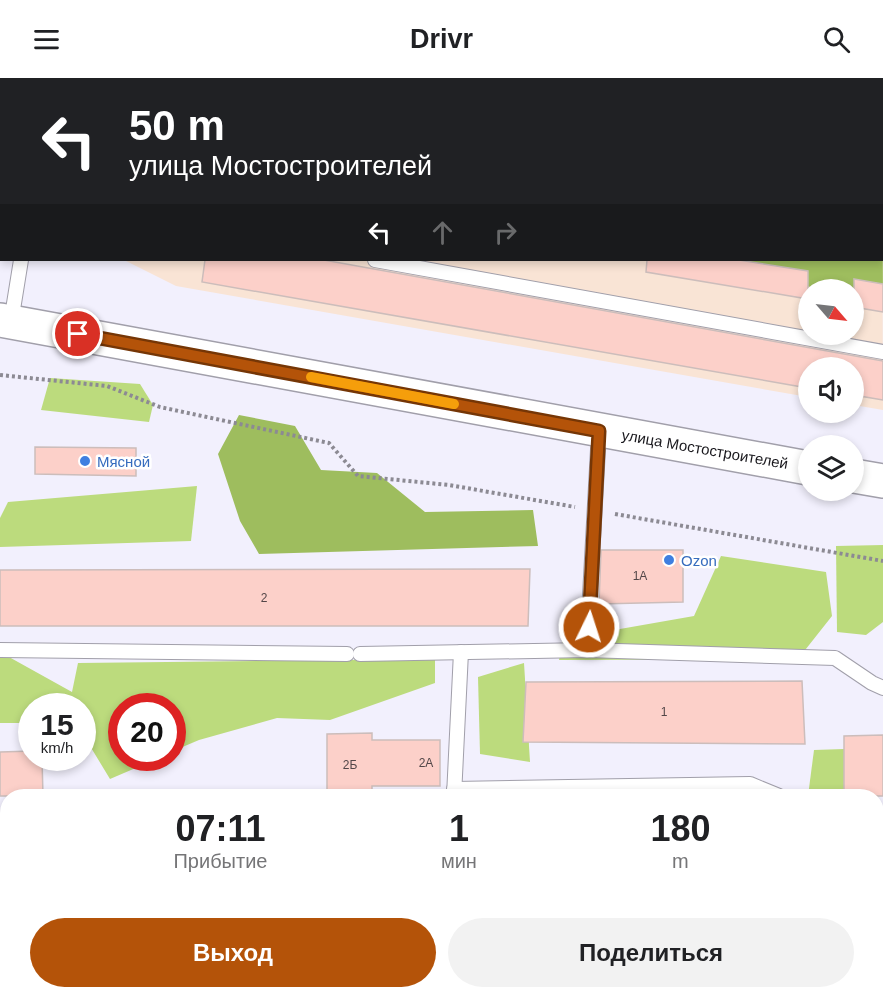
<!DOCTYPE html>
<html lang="ru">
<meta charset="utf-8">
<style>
:root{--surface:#fff;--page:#f2f2f2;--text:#202124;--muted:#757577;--accent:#b45309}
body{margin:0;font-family:Helvetica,sans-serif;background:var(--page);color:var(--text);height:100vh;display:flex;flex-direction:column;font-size:22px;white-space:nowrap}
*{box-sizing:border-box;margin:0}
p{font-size:20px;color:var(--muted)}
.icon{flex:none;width:33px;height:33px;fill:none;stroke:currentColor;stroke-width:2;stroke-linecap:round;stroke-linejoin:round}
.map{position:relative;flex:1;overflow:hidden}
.drawer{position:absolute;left:0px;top:711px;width:884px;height:210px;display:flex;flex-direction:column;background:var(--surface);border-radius:24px 24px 0 0;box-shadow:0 3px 9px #0003}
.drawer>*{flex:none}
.top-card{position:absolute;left:0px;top:0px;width:884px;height:183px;box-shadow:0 3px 9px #0003;background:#202124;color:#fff;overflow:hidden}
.needle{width:39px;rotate:118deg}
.tools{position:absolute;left:798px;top:201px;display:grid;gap:12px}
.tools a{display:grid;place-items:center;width:66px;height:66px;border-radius:50%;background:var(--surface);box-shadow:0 3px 9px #0003;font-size:30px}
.speed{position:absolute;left:18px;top:615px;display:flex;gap:12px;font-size:30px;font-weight:700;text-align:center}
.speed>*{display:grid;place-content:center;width:78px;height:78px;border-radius:50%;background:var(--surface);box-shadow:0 3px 9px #0003;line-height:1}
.speed small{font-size:15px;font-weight:400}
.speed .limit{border:9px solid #d22;background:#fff;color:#111}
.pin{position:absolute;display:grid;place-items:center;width:51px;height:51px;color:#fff;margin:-26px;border:3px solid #fff;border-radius:50%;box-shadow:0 2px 6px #0007}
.me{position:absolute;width:66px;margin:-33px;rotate:4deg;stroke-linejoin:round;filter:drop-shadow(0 0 4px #0008)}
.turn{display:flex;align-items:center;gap:21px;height:126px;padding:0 30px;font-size:27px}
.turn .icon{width:78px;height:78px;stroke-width:2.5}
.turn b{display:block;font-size:42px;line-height:51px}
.lanes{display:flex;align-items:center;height:57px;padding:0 30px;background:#0003;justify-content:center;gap:30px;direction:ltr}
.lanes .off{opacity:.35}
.eta{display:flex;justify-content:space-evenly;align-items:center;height:102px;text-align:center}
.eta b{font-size:36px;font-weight:700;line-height:42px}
.cta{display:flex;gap:12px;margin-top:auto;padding:12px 30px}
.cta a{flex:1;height:69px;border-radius:36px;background:var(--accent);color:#fff;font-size:24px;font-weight:700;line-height:69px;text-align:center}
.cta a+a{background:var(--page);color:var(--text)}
header{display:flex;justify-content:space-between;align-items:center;height:78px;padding:0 30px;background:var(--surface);font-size:27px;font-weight:700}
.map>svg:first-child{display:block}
.industrial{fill:#f9e4d5;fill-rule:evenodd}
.green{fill:#bcdb7d}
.forest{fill:#9ebd5e}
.building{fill:#fcd0c9;stroke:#ccbdbb;stroke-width:1.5}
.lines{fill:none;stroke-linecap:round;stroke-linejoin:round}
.lane-casing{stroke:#a19faa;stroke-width:16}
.secondary-casing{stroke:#a19faa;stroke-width:36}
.path{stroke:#8c8a93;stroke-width:4;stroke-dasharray:3 3;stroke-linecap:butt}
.lane{stroke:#fff;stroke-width:14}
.secondary{stroke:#fff;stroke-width:33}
.route-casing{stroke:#753606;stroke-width:15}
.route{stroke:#b45309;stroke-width:10}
.slow{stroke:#f59e0b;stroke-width:10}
.shop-dot{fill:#3f7fe0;stroke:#fff;stroke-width:2}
.labels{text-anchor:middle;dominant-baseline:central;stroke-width:5;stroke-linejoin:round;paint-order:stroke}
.number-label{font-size:12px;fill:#524648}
.street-label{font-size:15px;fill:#19181d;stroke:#fff}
.shop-label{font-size:15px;fill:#366cbe;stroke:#fff;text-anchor:start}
</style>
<header><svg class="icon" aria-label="menu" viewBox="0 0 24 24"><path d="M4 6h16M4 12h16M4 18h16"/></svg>Drivr<svg class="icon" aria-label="search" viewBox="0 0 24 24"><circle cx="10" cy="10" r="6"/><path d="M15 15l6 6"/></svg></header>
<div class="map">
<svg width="883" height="921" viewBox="0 0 883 921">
<rect width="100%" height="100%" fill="#f2f0fd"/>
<g class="industrial">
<path d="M68 0H866L875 1 68 2Z"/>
<path d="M882 3 883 332 854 327V290H808V319L176 208 124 182H882ZM808 212H854V256H808Z"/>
</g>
<g class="green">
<path d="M50 300 140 306 153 327 149 344 41 332Z"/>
<path d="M197 408 191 463 0 469V440L8 424Z"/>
<path d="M883 467V544L866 557 837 554 836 468Z"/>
<path d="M721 478 826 494 832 538 798 581 559 582 563 561 694 538Z"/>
<path d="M0 574 72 614 78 585 435 581V605L330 642 277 640 199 662 173 673 172 628H122V680H159L110 701 90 668 83 665 82 628H32L31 645H0Z"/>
<path d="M524 585 530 684 480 676 478 599Z"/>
<path d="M844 671V718H808L814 672Z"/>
<path d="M0 768H8V870L4 921H0Z"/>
<path d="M447 914H573L578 921H444Z"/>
<path d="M586 914H691L694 921H591Z"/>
<path d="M783 914H845V921H782Z"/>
</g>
<g class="forest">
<path d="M546 0H785L791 1H544Z"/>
<path d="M882 24 883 224 854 218V212L821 211 674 182H882Z"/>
<path d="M239 337 295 348 321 392 377 395 425 434 533 432 538 468 259 476 240 443 218 376Z"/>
</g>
<g class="building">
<path d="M205 182H324L883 283V322L854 317V290H808V310L202 204Z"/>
<path d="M647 182H739L808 193V221L646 194Z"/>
<path d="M854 201 883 206V234L854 229Z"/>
<path d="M35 369 136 370V398L35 396Z"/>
<path d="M601 472H683V524L599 526Z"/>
<path d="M530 491 528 548H0V492Z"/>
<path d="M802 603 805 666 523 664 526 604Z"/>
<path d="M372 655V662H440V708H372V718H327V656Z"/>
<path d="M883 657V718H844V658Z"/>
<path d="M32 673V680H42L43 718H0V674Z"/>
</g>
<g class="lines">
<defs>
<g id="lane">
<path d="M380 0 382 2"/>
<path d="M51 2V0"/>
<path d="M469 2 470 0"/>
<path d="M375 182 883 274"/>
<path d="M11 244 21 182"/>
<path d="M0 572 347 576"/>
<path d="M587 572 599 353"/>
<path d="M360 576 587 572 835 580 872 605 883 610"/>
<path d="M454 711 750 706 779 718"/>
<path d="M454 718 461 574"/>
<path d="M795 914V921"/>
<path d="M95 921V918L303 921"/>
<path d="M392 921 420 914"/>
</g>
<g id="secondary">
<path d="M0 242 808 390"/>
<path d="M854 398 883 403"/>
</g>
</defs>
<use href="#lane" class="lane-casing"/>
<use href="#secondary" class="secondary-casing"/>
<g class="path">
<path d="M0 297 107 308 160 329 329 365 358 398 449 407 575 429"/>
<path d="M615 436 883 483"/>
</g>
<use href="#lane" class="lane"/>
<use href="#secondary" class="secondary"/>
</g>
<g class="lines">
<defs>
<path id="route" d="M78 256 599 353 589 549"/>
</defs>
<use href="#route" class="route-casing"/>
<use href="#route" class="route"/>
<path class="slow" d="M311 299 454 326"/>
</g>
<g class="shop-dot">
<circle cx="85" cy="383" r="6"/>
<circle cx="669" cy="482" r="6"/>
</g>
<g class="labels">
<g class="number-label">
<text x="640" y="498">1А</text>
<text x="264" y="520">2</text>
<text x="664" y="634">1</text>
<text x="426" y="685">2А</text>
<text x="350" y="687">2Б</text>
</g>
<g class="street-label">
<text transform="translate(705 371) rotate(10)">улица Мостостроителей</text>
</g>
<g class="shop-label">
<text x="97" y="383">Мясной</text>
<text x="681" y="482">Ozon</text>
</g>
</g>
</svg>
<div class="tools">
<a><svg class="needle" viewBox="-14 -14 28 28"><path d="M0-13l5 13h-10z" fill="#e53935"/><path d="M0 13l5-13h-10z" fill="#757577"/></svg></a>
<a><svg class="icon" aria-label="sound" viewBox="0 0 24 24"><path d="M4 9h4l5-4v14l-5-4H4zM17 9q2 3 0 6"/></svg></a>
<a><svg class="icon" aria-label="layers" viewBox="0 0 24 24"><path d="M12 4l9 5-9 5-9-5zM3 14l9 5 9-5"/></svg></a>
</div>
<div class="speed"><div>15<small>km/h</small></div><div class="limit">20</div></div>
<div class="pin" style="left:78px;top:256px;background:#d93025"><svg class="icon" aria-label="arrive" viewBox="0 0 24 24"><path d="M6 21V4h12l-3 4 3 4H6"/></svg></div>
<svg class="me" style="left:589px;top:549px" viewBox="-20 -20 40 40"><circle r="17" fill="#b45309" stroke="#fff" stroke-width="3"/><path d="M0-11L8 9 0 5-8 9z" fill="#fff"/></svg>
<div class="top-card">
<div class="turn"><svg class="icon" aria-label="left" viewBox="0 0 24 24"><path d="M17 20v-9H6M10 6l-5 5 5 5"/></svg><div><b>50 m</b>улица Мостостроителей</div></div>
<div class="lanes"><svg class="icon" aria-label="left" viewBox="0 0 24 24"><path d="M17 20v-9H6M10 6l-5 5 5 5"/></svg><svg class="icon off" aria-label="ahead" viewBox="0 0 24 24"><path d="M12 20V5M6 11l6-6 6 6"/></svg><svg class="icon off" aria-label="right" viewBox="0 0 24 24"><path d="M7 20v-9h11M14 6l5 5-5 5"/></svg></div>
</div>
<section class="drawer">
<div class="eta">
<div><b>07:11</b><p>Прибытие</p></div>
<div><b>1</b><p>мин</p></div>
<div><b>180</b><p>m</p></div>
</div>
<div class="cta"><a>Выход</a><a>Поделиться</a></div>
</section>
</div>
